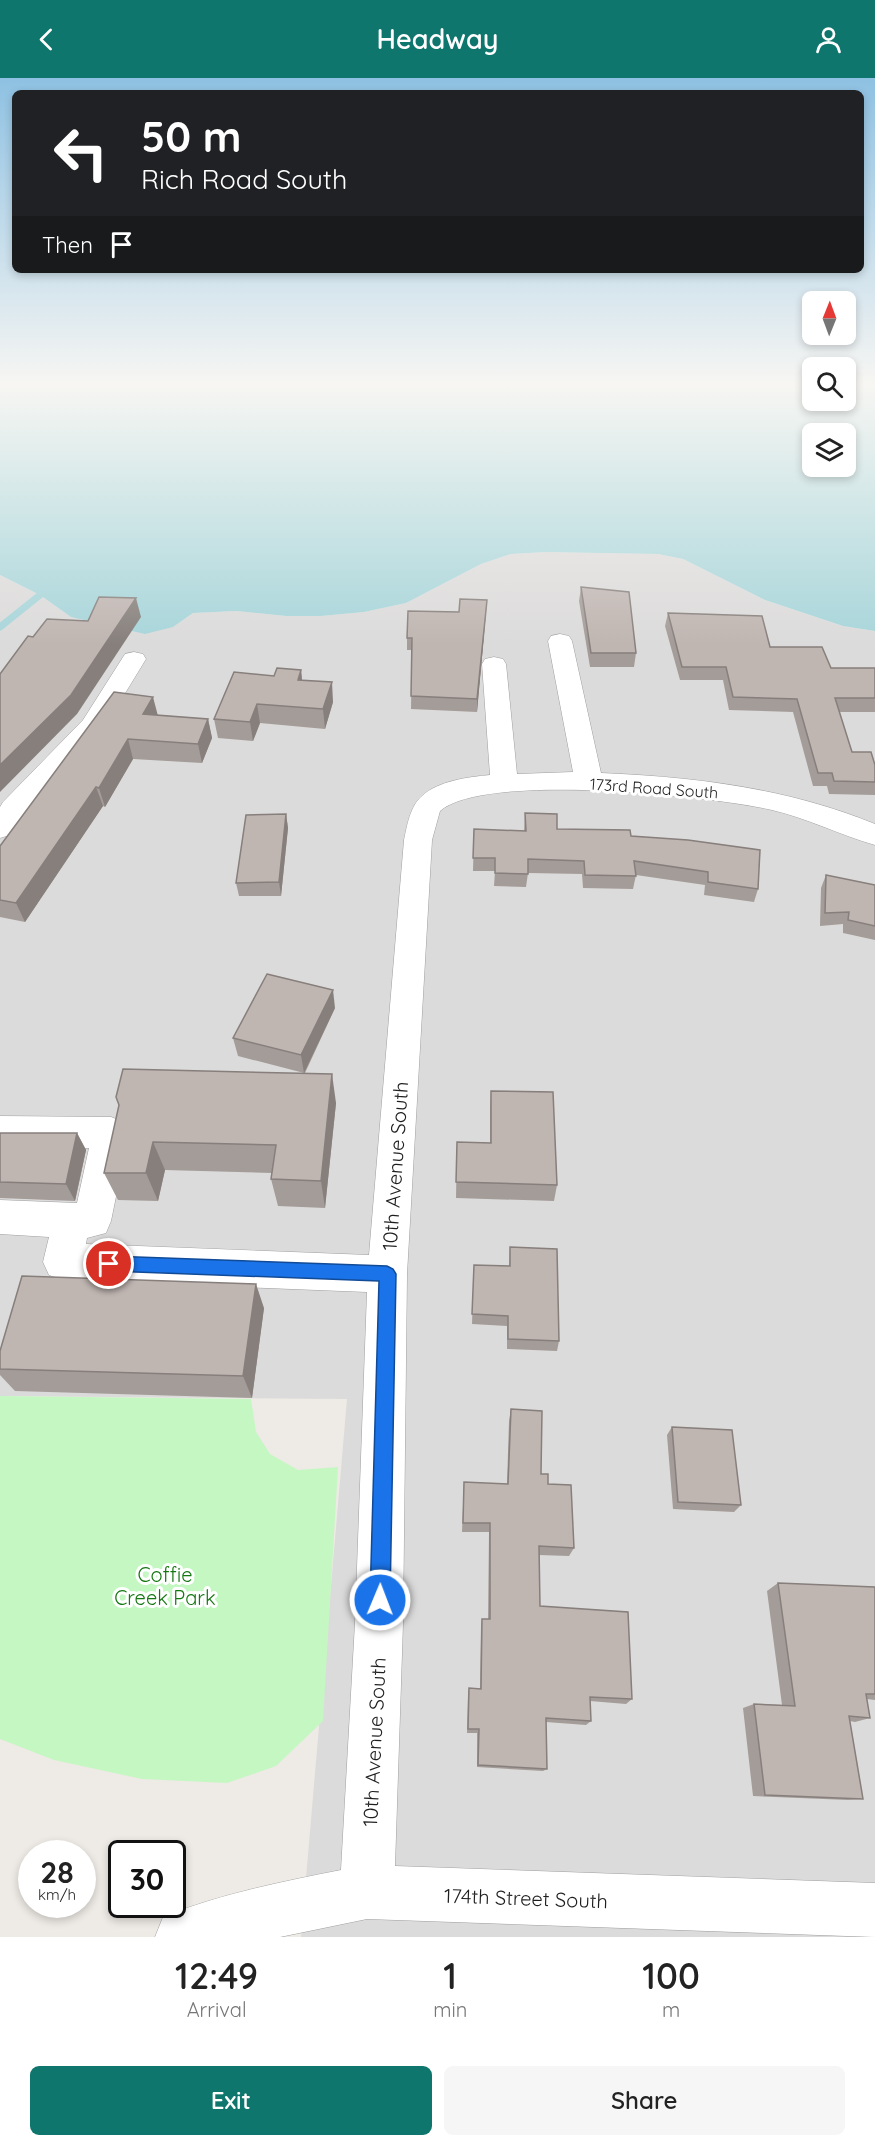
<!DOCTYPE html>
<style>
:root{--surface:#fff;--page:#f6f6f6;--text:#222;--muted:#767676;--accent:#0f766e}
body{margin:0;font-family:Quicksand,sans-serif;background:var(--page);color:var(--text);height:100vh;display:flex;flex-direction:column;font-size:22px;white-space:nowrap}
*{box-sizing:border-box;margin:0}
p{font-size:20px;color:var(--muted)}
.icon{flex:none;width:33px;height:33px;fill:none;stroke:currentColor;stroke-width:2;stroke-linecap:round;stroke-linejoin:round}
.map{position:relative;height:1859px;overflow:hidden}
.panel{display:flex;flex-direction:column;background:var(--surface);flex:1}
.panel>*{flex:none}
.guide{position:absolute;left:12px;top:12px;width:852px;height:183px;border-radius:9px;box-shadow:0 3px 9px #0003;background:#202124;color:#fff;overflow:hidden}
.needle{width:39px;rotate:1deg}
.buttons{position:absolute;left:802px;top:213px;display:grid;gap:12px}
.buttons a{display:grid;place-items:center;width:54px;height:54px;border-radius:9px;background:var(--surface);box-shadow:0 3px 9px #0003;font-size:30px}
.speed{position:absolute;left:18px;top:1762px;display:flex;gap:12px;font-size:30px;font-weight:700;text-align:center}
.speed>*{display:grid;place-content:center;width:78px;height:78px;border-radius:50%;background:var(--surface);box-shadow:0 3px 9px #0003;line-height:1}
.speed small{font-size:15px;font-weight:400}
.speed .limit{border:3px solid #111;border-radius:9px;background:#fff;color:#111}
.pin{position:absolute;display:grid;place-items:center;width:51px;height:51px;color:#fff;margin:-26px;border:3px solid #fff;border-radius:50%;box-shadow:0 2px 6px #0007}
.me{position:absolute;width:66px;margin:-33px;rotate:1deg;stroke-linejoin:round;filter:drop-shadow(0 0 4px #0008)}
.turn{display:flex;align-items:center;gap:21px;height:126px;padding:0 30px;font-size:27px}
.turn .icon{width:78px;height:78px;stroke-width:2.5}
.turn b{display:block;font-size:42px;line-height:51px}
.then{display:flex;align-items:center;height:57px;padding:0 30px;background:#0003;gap:12px;font-size:22px}
.eta{display:flex;justify-content:space-evenly;align-items:center;height:102px;text-align:center}
.eta b{font-size:36px;font-weight:600;line-height:42px}
.primary-button{display:flex;gap:12px;margin-top:auto;padding:12px 30px}
.primary-button a{flex:1;height:69px;border-radius:9px;background:var(--accent);color:#fff;font-size:24px;font-weight:600;line-height:69px;text-align:center}
.primary-button a+a{background:var(--page);color:var(--text)}
header{display:flex;justify-content:space-between;align-items:center;height:78px;padding:0 30px;background:var(--accent);color:#fff;font-size:27px;font-weight:600}
.map>svg:first-child{display:block}
.residential{fill:#dcdbdb}
.park{fill:#c5f7c3}
.water{fill:#a7d5da;fill-rule:evenodd}
.lines{fill:none;stroke-linecap:round;stroke-linejoin:round}
.stream{stroke:#a7d5da;stroke-width:7}
.minor-casing{stroke:#9f9f9f;stroke-width:1}
.minor{fill:#fff;fill-rule:evenodd}
.wall{fill:#a49c98}
.shaded-wall{fill:#867f7c}
.building{fill:#bfb5b1;stroke:#867f7c;stroke-width:1.5}
.route{fill:#1a73e8;stroke:#114b97;stroke-width:1.5}
.labels{text-anchor:middle;dominant-baseline:central;stroke-width:6;stroke-linejoin:round;paint-order:stroke}
.street-label{font-size:16px;fill:#1e1e1e;stroke:#fff}
.near-street-label{font-size:20px;fill:#1e1e1e;stroke:#fff}
.near-park-label{font-size:20px;fill:#147711;stroke:#fff}
</style>
<header><svg class="icon" aria-label="back" viewBox="0 0 24 24"><path d="M15 5l-7 7 7 7"/></svg>Headway<svg class="icon" aria-label="person" viewBox="0 0 24 24"><circle cx="12" cy="8" r="4"/><path d="M4 21q1-7 8-7t8 7"/></svg></header>
<div class="map">
<svg width="875" height="1859" viewBox="0 0 875 1859">
<rect width="100%" height="100%" fill="#eeeae5"/>
<path class="residential" d="M545 474 658 476 683 481 765 522 843 548 875 553V1859H301L347 1321 0 1318V497L40 517 71 539 173 549 193 535 236 533 286 538H321L364 534 406 525 481 486 511 476Z"/>
<path class="park" d="M0 1318 251 1321 256 1354 270 1376 298 1392 338 1389 323 1643 276 1688 227 1705 142 1701 54 1682 0 1661Z"/>
<path class="water" d="M0 307H813V322H846V307H875V553L843 548 765 522 683 481 658 476 545 474 511 476 481 486 406 525 364 534 321 538H286L236 533 193 535 173 549 145 556 71 539 40 517 0 497ZM813 356H846V388H813Z"/>
<g class="lines">
<path class="stream" d="M0 549 40 517"/>
<defs>
<g id="minor">
<path d="M560 556 569 558 572 563 601 695C695 699 787 710 875 746V767C840 757 807 740 772 732 712 718 484 694 440 733L432 762 407 1196 403 1545 395 1788 875 1805V1859L367 1841 280 1859H155L163 1839C220 1816 281 1804 341 1792L355 1545 367 1214 63 1202 49 1197 43 1184 49 1159 0 1156V1122L77 1125 89 1070H0V1038L111 1039 124 1044 129 1055 111 1143 106 1155 87 1160 86 1166 369 1177 404 762C407 748 410 728 422 718 438 703 468 699 490 697L482 586 485 581 494 579 503 581 506 586 517 696 573 694 548 563 551 558Z"/>
<path d="M134 574 143 576 146 581 102 653 23 738 10 757 0 760V729L3 724 83 642 125 576Z"/>
</g>
</defs>
<use href="#minor" class="minor-casing"/>
<use href="#minor" class="minor"/>
</g>
<g class="wall">
<path d="M581 509 636 575 634 589H590L579 523Z"/>
<path d="M487 522 477 634 411 631 412 572H407V560L459 534Z"/>
<path d="M668 535 831 590H875V634H839L852 674 875 687V717L829 716 827 708H813L793 634 729 632 723 602H680L665 548Z"/>
<path d="M301 592 302 602 333 624 325 651 260 645 253 663 218 660 214 641 274 598Z"/>
<path d="M114 614 158 637 208 641 212 660 202 685 133 681 105 729 103 728 25 844 0 839V768Z"/>
<path d="M525 735 557 751 631 758 758 811 754 824 704 817 705 807 636 797 633 811 583 810 582 796 528 795 526 809 494 808 495 793H473L474 751 524 753Z"/>
<path d="M286 736 288 750 281 818H239L236 805Z"/>
<path d="M826 797 875 807V862L843 855V846L820 848 821 810Z"/>
<path d="M335 930 305 995 336 1025 325 1130 278 1128 271 1101 272 1095 165 1092 158 1123 118 1122 104 1095 119 1027 304 995 238 978 233 960Z"/>
<path d="M491 1013 557 1107 554 1123 456 1120 457 1064 490 1065V1031Z"/>
<path d="M0 1055H77L86 1072 75 1123 0 1120Z"/>
<path d="M510 1169 559 1263 557 1273 507 1271V1248L472 1246 474 1187 509 1188Z"/>
<path d="M264 1230 252 1320 15 1313 0 1297V1273Z"/>
<path d="M511 1331 541 1396 548 1406 574 1470 569 1478 539 1477 540 1528 632 1621 626 1626 590 1623 591 1643 586 1647 546 1644 547 1691 543 1693 477 1689V1655H467L468 1615 469 1610 480 1611 481 1547 482 1541H488L489 1454H462L464 1404 507 1406 509 1343Z"/>
<path d="M672 1349 741 1427 734 1434 673 1431 667 1357Z"/>
<path d="M778 1505 875 1509V1622L867 1621 870 1640 855 1644 850 1643 863 1721 848 1722 753 1718 743 1630 754 1626 782 1627 767 1513Z"/>
</g>
<g class="shaded-wall">
<path d="M136 520 141 539 77 636 0 714V687Z"/>
<path d="M487 522 486 534 477 634V621Z"/>
<path d="M301 592 303 612 298 602Z"/>
<path d="M332 604 333 624 325 651 323 631Z"/>
<path d="M153 619 158 638 143 636Z"/>
<path d="M257 626 260 645 253 663 250 644Z"/>
<path d="M208 641 212 660 202 685 198 666Z"/>
<path d="M128 661 133 681 105 729 99 710Z"/>
<path d="M96 709 103 728 25 844 16 825Z"/>
<path d="M286 736 288 750 281 818 279 804Z"/>
<path d="M333 912 335 930 304 995 301 977Z"/>
<path d="M332 996 336 1025 325 1130 321 1103Z"/>
<path d="M77 1055 86 1072 75 1123 66 1106Z"/>
<path d="M153 1064 165 1092 158 1123 146 1095Z"/>
<path d="M256 1206 264 1230 252 1320 243 1298Z"/>
</g>
<g class="building">
<path d="M581 509 629 514 636 575H591Z"/>
<path d="M99 519 136 520 71 617 0 687V596L28 558 33 559 47 541 88 543Z"/>
<path d="M460 521 487 522 477 621 411 618 412 560H407L408 533 459 534Z"/>
<path d="M668 535 762 538 770 569H822L831 590H875V620H835L852 674H871L875 687V704L834 703 832 695H818L797 621 733 619 726 589H682Z"/>
<path d="M277 590 301 592 298 602 332 604 323 631 257 626 250 644 214 641 234 594 274 598Z"/>
<path d="M114 614 153 619 143 636 208 641 198 666 128 661 99 710 96 709 16 825 0 822V768Z"/>
<path d="M525 735 557 736V751L630 752 631 758 688 762 760 772 758 811 708 804V794L634 783 636 798 585 797 584 783 528 781V796L495 795V780H473L474 751 526 753Z"/>
<path d="M286 736 279 804 236 805 246 737Z"/>
<path d="M826 797 875 807V848L848 842 849 834 825 835Z"/>
<path d="M267 896 333 912 301 977 233 960Z"/>
<path d="M123 991 332 996 321 1103 271 1101 276 1067 153 1064 146 1095H104L119 1027 116 1019Z"/>
<path d="M491 1013 553 1014 557 1107 456 1104 457 1064 491 1065Z"/>
<path d="M0 1055H77L66 1106 0 1104Z"/>
<path d="M510 1169 557 1171 559 1263 508 1261V1238L472 1236 474 1187 510 1188Z"/>
<path d="M22 1198 256 1206 243 1298 0 1291V1273Z"/>
<path d="M511 1331 542 1333 541 1396H548V1406L571 1407 574 1470 539 1468 540 1528 628 1534 632 1621 590 1619 591 1643 546 1640 547 1691 478 1687 479 1651H468L469 1610 481 1611 482 1541H490V1445H463L464 1404 508 1406Z"/>
<path d="M672 1349 732 1352 741 1427 678 1424Z"/>
<path d="M778 1505 875 1509V1616H866L870 1640 849 1638 863 1721 765 1717 754 1626 795 1628Z"/>
</g>
<linearGradient id="sky" x2="0" y2="1"><stop stop-color="#8ec1e2"/><stop offset="0.54" stop-color="#f7f6f3"/><stop offset="1" stop-color="#f7f6f3" stop-opacity="0"/></linearGradient>
<rect width="875" height="567" fill="url(#sky)"/>
<path class="route" d="M109 1178 387 1188 393 1191 396 1196 390 1522 387 1529 380 1532 373 1529 370 1522 379 1203 109 1193 103 1191 101 1186 103 1180Z"/>
<g class="labels">
<g class="street-label">
<text transform="translate(654 710) rotate(4)">173rd Road South</text>
</g>
<g class="near-street-label">
<text transform="translate(395 1088) rotate(-86)">10th Avenue South</text>
<text transform="translate(374 1664) rotate(-87)">10th Avenue South</text>
<text transform="translate(526 1820) rotate(2)">174th Street South</text>
</g>
<g class="near-park-label">
<text x="165" y="1496">Coffie<tspan x="165" dy="23">Creek Park</tspan></text>
</g>
</g>
</svg>
<div class="buttons">
<a><svg class="needle" viewBox="-14 -14 28 28"><path d="M0-13l5 13h-10z" fill="#e53935"/><path d="M0 13l5-13h-10z" fill="#767676"/></svg></a>
<a><svg class="icon" aria-label="search" viewBox="0 0 24 24"><circle cx="10" cy="10" r="6"/><path d="M15 15l6 6"/></svg></a>
<a><svg class="icon" aria-label="layers" viewBox="0 0 24 24"><path d="M12 4l9 5-9 5-9-5zM3 14l9 5 9-5"/></svg></a>
</div>
<div class="speed"><div>28<small>km/h</small></div><div class="limit">30</div></div>
<div class="pin" style="left:109px;top:1186px;background:#d93025"><svg class="icon" aria-label="arrive" viewBox="0 0 24 24"><path d="M6 21V4h12l-3 4 3 4H6"/></svg></div>
<svg class="me" style="left:380px;top:1522px" viewBox="-20 -20 40 40"><circle r="17" fill="#1a73e8" stroke="#fff" stroke-width="3"/><path d="M0-11L8 9 0 5-8 9z" fill="#fff"/></svg>
<div class="guide">
<div class="turn"><svg class="icon" aria-label="left" viewBox="0 0 24 24"><path d="M17 20v-9H6M10 6l-5 5 5 5"/></svg><div><b>50 m</b>Rich Road South</div></div>
<div class="then">Then<svg class="icon" aria-label="arrive" viewBox="0 0 24 24"><path d="M6 21V4h12l-3 4 3 4H6"/></svg></div>
</div>
</div>
<section class="panel">
<div class="eta">
<div><b>12:49</b><p>Arrival</p></div>
<div><b>1</b><p>min</p></div>
<div><b>100</b><p>m</p></div>
</div>
<div class="primary-button"><a>Exit</a><a>Share</a></div>
</section>
